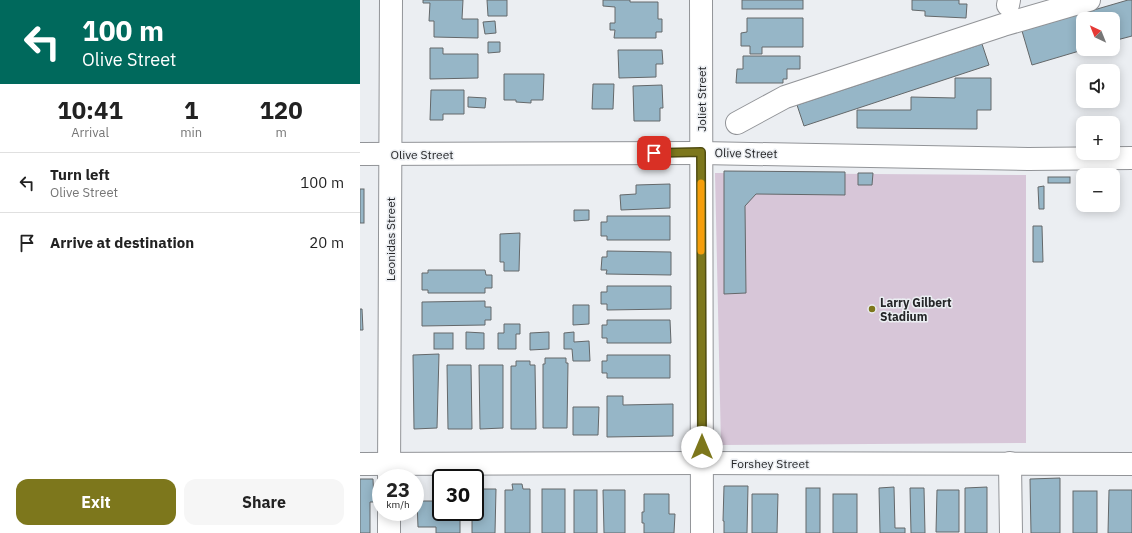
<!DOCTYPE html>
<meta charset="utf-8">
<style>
:root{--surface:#fff;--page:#f6f6f6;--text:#222;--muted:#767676;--line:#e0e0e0;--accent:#7d771c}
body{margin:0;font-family:"IBM Plex Sans",sans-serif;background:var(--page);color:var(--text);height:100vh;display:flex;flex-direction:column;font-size:15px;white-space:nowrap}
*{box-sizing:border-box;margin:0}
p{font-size:13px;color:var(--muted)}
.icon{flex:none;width:22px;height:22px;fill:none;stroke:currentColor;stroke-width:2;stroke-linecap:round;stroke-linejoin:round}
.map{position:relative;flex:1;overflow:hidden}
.panel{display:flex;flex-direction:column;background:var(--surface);width:360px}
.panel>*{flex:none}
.hud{background:#00695c;color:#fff;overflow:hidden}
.needle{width:26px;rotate:317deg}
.fabs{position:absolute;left:716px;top:12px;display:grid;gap:8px}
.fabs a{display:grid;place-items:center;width:44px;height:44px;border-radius:8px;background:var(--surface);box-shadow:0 2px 10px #0003;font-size:20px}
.speed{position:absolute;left:12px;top:469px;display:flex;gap:8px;font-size:20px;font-weight:700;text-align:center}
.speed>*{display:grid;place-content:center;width:52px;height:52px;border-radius:50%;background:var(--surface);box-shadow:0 2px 10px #0003;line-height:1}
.speed small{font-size:10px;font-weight:400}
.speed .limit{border:2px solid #111;border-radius:6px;background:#fff;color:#111}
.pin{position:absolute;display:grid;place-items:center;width:34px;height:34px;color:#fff;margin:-17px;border-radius:8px;box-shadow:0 2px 6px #0006}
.me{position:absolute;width:44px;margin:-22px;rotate:0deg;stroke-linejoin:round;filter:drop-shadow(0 0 3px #0008)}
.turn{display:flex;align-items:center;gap:14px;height:84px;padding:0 16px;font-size:18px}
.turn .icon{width:52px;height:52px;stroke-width:2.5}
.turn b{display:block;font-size:28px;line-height:34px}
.eta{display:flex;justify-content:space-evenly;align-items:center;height:68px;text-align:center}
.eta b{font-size:24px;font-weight:800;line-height:28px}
.cta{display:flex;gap:8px;margin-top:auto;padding:8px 16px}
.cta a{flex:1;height:46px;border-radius:12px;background:var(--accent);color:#fff;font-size:16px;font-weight:800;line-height:46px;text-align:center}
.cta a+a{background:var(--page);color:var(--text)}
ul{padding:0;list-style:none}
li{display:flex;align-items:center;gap:12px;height:60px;padding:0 16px;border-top:1px solid var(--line)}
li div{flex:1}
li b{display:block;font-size:15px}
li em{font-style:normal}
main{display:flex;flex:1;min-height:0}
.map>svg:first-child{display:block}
.green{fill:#d7c6d8}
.building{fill:#96b6c7;stroke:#64686a}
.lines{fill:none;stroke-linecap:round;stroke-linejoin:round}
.minor-casing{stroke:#929498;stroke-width:24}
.minor{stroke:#fff;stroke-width:22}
.route-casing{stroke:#514d12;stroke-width:10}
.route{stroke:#7d771c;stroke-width:7}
.slow{stroke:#f59e0b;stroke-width:7}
.poi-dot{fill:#7d771c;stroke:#ebeef2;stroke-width:1.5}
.labels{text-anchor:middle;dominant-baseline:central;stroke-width:3;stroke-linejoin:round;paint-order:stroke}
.street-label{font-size:12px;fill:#252628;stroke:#ebeef2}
.poi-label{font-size:12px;font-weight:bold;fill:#252628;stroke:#ebeef2;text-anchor:start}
</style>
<main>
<section class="panel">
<div class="hud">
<div class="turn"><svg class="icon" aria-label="left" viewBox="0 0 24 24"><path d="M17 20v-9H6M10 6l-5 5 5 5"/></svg><div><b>100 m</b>Olive Street</div></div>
</div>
<div class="eta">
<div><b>10:41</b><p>Arrival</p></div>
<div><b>1</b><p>min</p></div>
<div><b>120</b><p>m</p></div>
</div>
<ul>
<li><svg class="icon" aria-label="left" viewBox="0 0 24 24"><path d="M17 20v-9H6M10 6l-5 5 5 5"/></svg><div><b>Turn left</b><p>Olive Street</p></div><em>100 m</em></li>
<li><svg class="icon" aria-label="arrive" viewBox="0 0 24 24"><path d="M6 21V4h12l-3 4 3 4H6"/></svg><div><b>Arrive at destination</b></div><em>20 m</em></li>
</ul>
<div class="cta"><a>Exit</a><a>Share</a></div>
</section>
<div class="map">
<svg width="772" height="533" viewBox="0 0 772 533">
<rect width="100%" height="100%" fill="#ebeef2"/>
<path class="green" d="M355 173 666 175V443L361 445Z"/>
<g class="building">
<path d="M63 0H103L102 19H118V38L74 37V21H69L70 3H63Z"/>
<path d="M127 0H147V16H128Z"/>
<path d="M243 0H270V2H298V19H302V32H296V38H254L255 30H250V23H255V7L243 6Z"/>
<rect x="382" y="0" width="61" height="9"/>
<path d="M552 0H599V4H607L606 18 565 16V11L552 10Z"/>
<path d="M768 0H772V36L753 41V19H723V49H726L672 65 662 31Z"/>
<path d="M387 18H443V47H402V54H390V46H381V33L387 32Z"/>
<path d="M135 21 136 33 125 34 123 22Z"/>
<path d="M128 42H140V52L128 53Z"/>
<path d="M622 44 629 65 444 126 437 105Z"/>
<path d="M70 48H83V54H118V78L70 79Z"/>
<path d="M258 50H302L303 64H296V77L259 78Z"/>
<path d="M383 56H440V69H427V79H423V83H376L377 69H383Z"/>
<path d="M144 74H184L183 100H171V103L156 102V100H144Z"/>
<path d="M595 78H631V110H617V129L497 128V110H551V97L595 98Z"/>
<path d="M233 84H254L253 109H232Z"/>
<path d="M302 85 303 108H300V121H274L273 86Z"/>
<path d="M71 90H104V114H83V120H70Z"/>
<path d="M108 97 126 98 125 108 108 107Z"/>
<path d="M364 171 485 172V195L396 194 385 206 386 293 364 294Z"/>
<rect x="733" y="172" width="16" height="3"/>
<path d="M498 173H513L512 185H498Z"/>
<rect x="688" y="177" width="22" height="6"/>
<path d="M310 184V208L261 210 260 195 276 194V185Z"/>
<path d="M684 186V209H679L678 187Z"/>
<rect x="0" y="189" width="4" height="34"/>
<path d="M214 210H229V220L214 221Z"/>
<path d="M247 216H310V240H247V236H241V222H247Z"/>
<path d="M673 226H682L683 262H673Z"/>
<path d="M160 233 159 271H144V262H140V234Z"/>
<path d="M247 251 311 252V275L246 274 247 270H241L242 257H247Z"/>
<path d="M68 270H125L126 275H132V288H125V293H68V290H62V273H68Z"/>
<path d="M247 286H311V309L247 310V304H241V292H247Z"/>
<path d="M125 301V307H131V320H125V325L62 326V302Z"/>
<path d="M213 305H229V324L213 325Z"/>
<path d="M0 309H2L3 330H0Z"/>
<path d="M247 320H310L311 343H247V338H242V325H247Z"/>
<path d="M144 324H160V334H156V349H138V333H144Z"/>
<path d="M106 332 124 333V349H106Z"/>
<path d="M189 332V349L170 350V333Z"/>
<path d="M214 332V342L229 341 230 361H213L212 349H204V333Z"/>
<rect x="74" y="333" width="19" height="16"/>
<path d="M79 354 77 428 54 429 53 355Z"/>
<path d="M247 355H310V378H247V373H242V361H247Z"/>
<path d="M185 358H206V363H208L207 428H183V364H185Z"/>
<path d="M156 361H170V365H175L176 429H151V366H156Z"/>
<path d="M87 365H111L112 429H88Z"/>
<path d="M119 365H143V428L120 429Z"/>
<path d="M247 396H263V405L313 404V436L247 437Z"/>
<path d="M213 407H239L238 435H213Z"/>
<path d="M700 478V533H671L670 479Z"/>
<path d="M0 479H13L14 502H10V533H0Z"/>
<path d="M152 484H162L163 489H170V533H145V490H153Z"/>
<path d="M364 486H388L387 533H364V521H363Z"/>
<path d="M534 487 535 528H545V533H520L519 488Z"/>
<path d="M627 487V533H605V488Z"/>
<rect x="446" y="488" width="14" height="45"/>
<path d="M550 488H564L565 533H551Z"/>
<path d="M115 489H136L135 533H112V512H115Z"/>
<rect x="182" y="489" width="23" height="44"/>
<rect x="214" y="490" width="23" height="43"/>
<path d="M243 490H265V533H244Z"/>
<path d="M577 490H599V532H576Z"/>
<path d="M749 490H772V533H748Z"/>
<rect x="713" y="491" width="24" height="42"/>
<path d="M284 494H309V514H315L314 533H284V523H282V512H284Z"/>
<path d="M392 494H418L417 533H392Z"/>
<rect x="473" y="494" width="24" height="39"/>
<path d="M57 501H81V512H100V533H76V527H58Z"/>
</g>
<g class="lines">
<defs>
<g id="minor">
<path d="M341 0 342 533"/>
<path d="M648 5 649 0"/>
<path d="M377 123 425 97 643 25 729 0"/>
<path d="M0 154 341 153 668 159 772 158"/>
<path d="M650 463 651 533"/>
<path d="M0 464 342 463 772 464"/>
<path d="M29 478 31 0"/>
<path d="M29 512V533"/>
</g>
</defs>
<use href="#minor" class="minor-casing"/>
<use href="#minor" class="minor"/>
</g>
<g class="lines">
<defs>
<path id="route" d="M294 153 341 152 342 447"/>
</defs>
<use href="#route" class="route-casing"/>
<use href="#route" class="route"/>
<path class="slow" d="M341 183V251"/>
</g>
<circle class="poi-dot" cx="512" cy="309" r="4"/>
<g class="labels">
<g class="street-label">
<text transform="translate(341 99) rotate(-90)">Joliet Street</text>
<text transform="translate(386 153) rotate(1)">Olive Street</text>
<text x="62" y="154">Olive Street</text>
<text transform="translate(30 239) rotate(-90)">Leonidas Street</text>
<text x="410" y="463">Forshey Street</text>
</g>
<g class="poi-label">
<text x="520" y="302">Larry Gilbert<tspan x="520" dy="14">Stadium</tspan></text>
</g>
</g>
</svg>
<div class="fabs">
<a><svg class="needle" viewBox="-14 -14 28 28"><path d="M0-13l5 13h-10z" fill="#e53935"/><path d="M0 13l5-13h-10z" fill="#767676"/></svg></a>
<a><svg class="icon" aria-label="sound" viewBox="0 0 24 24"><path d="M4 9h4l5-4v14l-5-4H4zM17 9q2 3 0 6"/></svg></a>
<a>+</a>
<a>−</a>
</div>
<div class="speed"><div>23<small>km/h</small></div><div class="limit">30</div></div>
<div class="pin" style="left:294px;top:153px;background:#d93025"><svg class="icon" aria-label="arrive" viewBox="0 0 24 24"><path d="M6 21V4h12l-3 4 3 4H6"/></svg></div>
<svg class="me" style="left:342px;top:447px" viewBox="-20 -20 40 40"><circle r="19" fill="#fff"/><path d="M0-13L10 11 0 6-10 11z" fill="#7d771c"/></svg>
</div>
</main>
